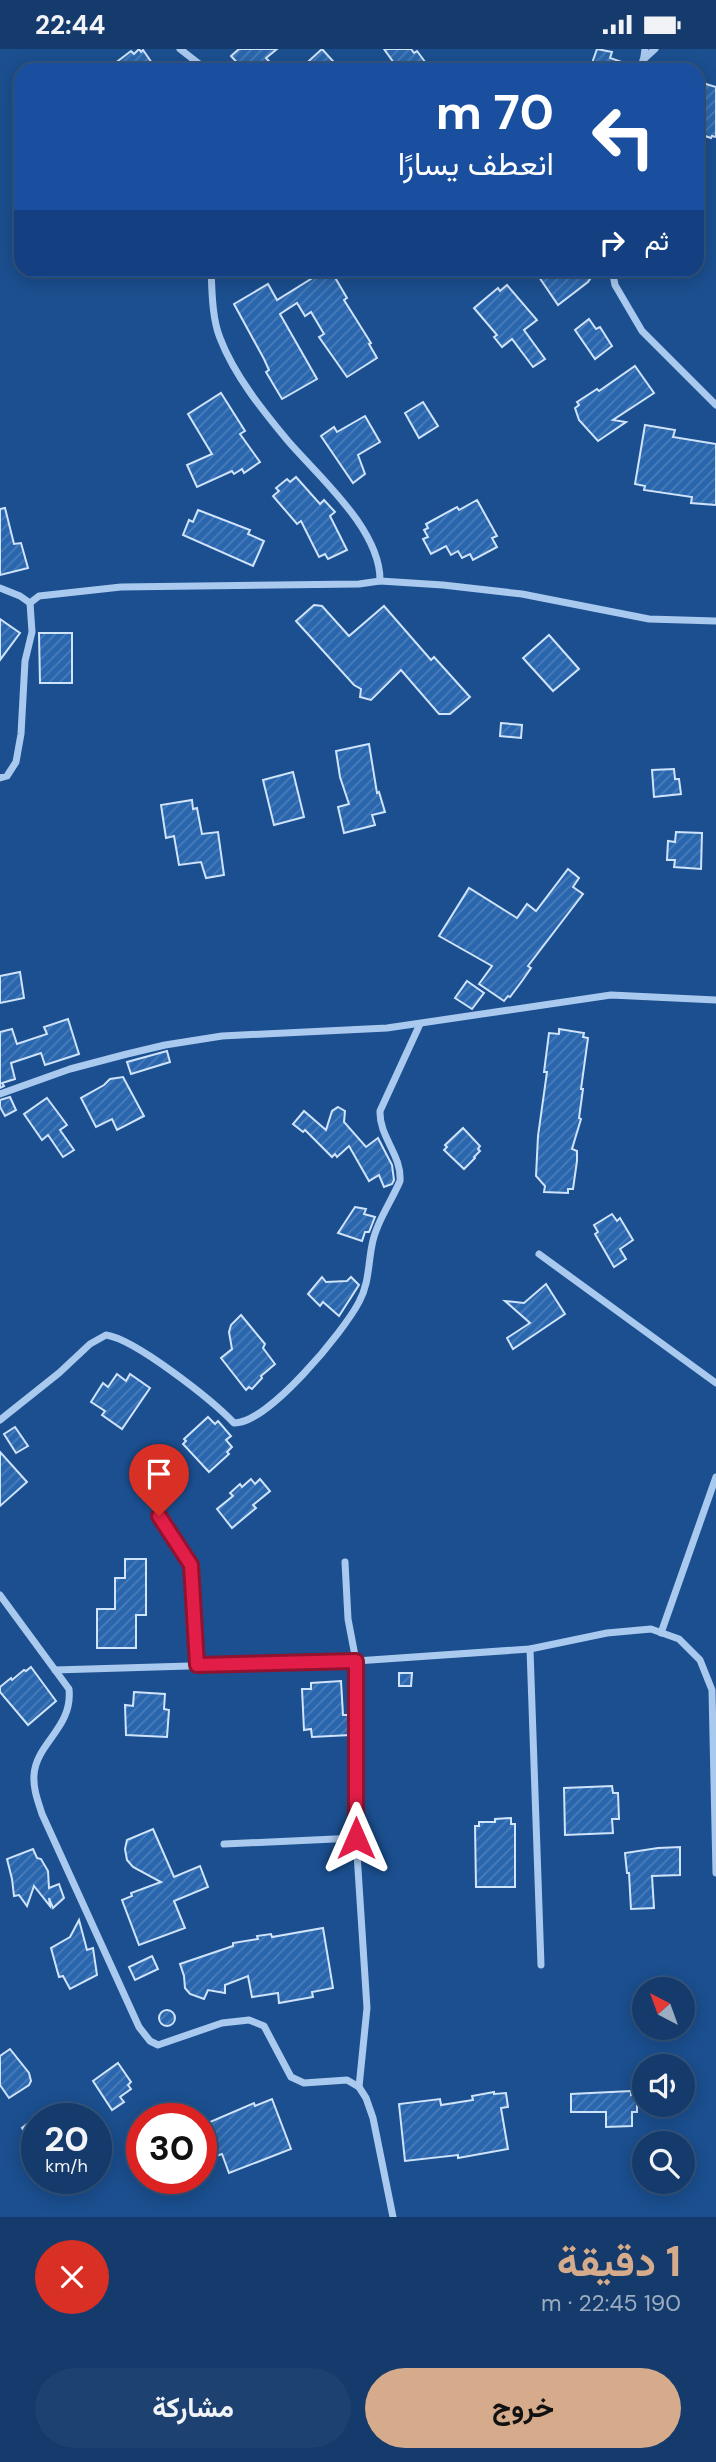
<!DOCTYPE html>
<html lang="ar">
<meta charset="utf-8">
<style>
:root{--surface:#143b6b;--page:#1d4271;--text:#f1f3f6;--muted:#9dadc1;--line:#33557e;--accent:#d6ab8b}
body{margin:0;font-family:"DM Sans",Vazirmatn,sans-serif;background:var(--page);color:var(--text);direction:rtl;height:100vh;display:flex;flex-direction:column;font-size:26px;white-space:nowrap}
*{box-sizing:border-box;margin:0}
p{font-size:23px;color:var(--muted)}
.icon{flex:none;width:38px;height:38px;fill:none;stroke:currentColor;stroke-width:2;stroke-linecap:round;stroke-linejoin:round}
.map{position:relative;height:2168px;overflow:hidden;direction:ltr}
.side{display:flex;flex-direction:column;background:var(--surface);flex:1}
.side>*{flex:none}
.hud{position:absolute;left:14px;top:14px;width:690px;height:214px;border-radius:21px;box-shadow:0 4px 18px #0003,0 0 0 2px var(--line);direction:rtl;background:#1a4fa0;color:#fff;overflow:hidden}
.needle{width:46px;rotate:319deg}
.fabs{position:absolute;left:632px;top:1928px;display:grid;gap:14px}
.fabs a{display:grid;place-items:center;width:63px;height:63px;border-radius:50%;background:var(--surface);box-shadow:0 4px 18px #0003,0 0 0 2px var(--line);font-size:35px}
.speed{position:absolute;left:21px;top:2054px;display:flex;gap:14px;font-size:35px;font-weight:700;text-align:center}
.speed>*{display:grid;place-content:center;width:91px;height:91px;border-radius:50%;background:var(--surface);box-shadow:0 4px 18px #0003,0 0 0 2px var(--line);line-height:1}
.speed small{font-size:18px;font-weight:400}
.speed .limit{border:10px solid #d22;background:#fff;color:#111}
.pin{position:absolute;display:grid;place-items:center;width:60px;height:60px;color:#fff;margin:-72px -30px;border-radius:50% 50% 50% 0;rotate:-45deg;box-shadow:0 0 7px #0007}
.pin .icon{rotate:45deg}
.me{position:absolute;width:77px;margin:-38px;rotate:0deg;stroke-linejoin:round;filter:drop-shadow(0 0 5px #0008)}
.turn{display:flex;align-items:center;gap:24px;height:147px;padding:0 35px;font-size:32px}
.turn .icon{width:91px;height:91px;stroke-width:2.5}
.turn b{display:block;font-size:49px;line-height:60px}
.then{display:flex;align-items:center;height:66px;padding:0 35px;background:#0003;gap:14px;font-size:26px}
.round{display:grid;place-items:center;flex:none;width:74px;height:74px;border-radius:37px;background:var(--page)}
.overview{display:flex;align-items:center;justify-content:space-between;height:119px;padding:0 35px}
h1{font-size:42px;font-weight:700;line-height:52px;color:var(--accent)}
.primary-button{display:flex;gap:14px;margin-top:auto;padding:14px 35px}
.primary-button a{flex:1;height:80px;border-radius:42px;background:var(--accent);color:#111;font-size:28px;font-weight:700;line-height:80px;text-align:center}
.primary-button a+a{background:var(--page);color:var(--text)}
.status{display:flex;justify-content:space-between;align-items:center;height:49px;padding:0 35px;background:var(--surface);direction:ltr}
.status svg{height:19px;fill:currentColor}
.map>svg:first-child{display:block}
.building{fill:url(#building-hatch);stroke:#cfe3fa;stroke-width:2}
.lines{fill:none;stroke-linecap:round;stroke-linejoin:round}
.minor{stroke:#a9c9ee;stroke-width:7}
.route-casing{stroke:#92132f;stroke-width:18}
.route{stroke:#e11d48;stroke-width:12}
</style>
<div class="status"><b>22:44</b><svg viewBox="0 0 49 12"><path d="M0 12V9h3v3zM5 12V6h3v6zM10 12V3h3v9zM15 12V0h3v12zM26 1h20v11H26zM47 4h2v5h-2z"/></svg></div>
<div class="map">
<svg width="716" height="2168" viewBox="0 0 716 2168">
<defs>
<pattern id="building-hatch" width="6" height="6" patternUnits="userSpaceOnUse" patternTransform="scale(1.75)"><rect width="6" height="6" fill="#2a66ad"/><path d="M-1 1l2-2M0 6l6-6M5 7l2-2" fill="none" stroke="#4a7db9"/></pattern>
</defs>
<rect width="100%" height="100%" fill="#1b4f8f"/>
<g class="building">
<path d="M139 0 141 3 143 1 152 14 143 21H106L131 2 134 5Z"/>
<path d="M239 0H277L266 9 277 21H244L231 7Z"/>
<path d="M322 0 341 21H299Z"/>
<path d="M384 0H411L414 4 417 2 431 21H399Z"/>
<path d="M597 0 612 3 610 9 636 18V21H593L594 18 591 17Z"/>
<path d="M696 32 716 38V88L712 87 711 89 696 84Z"/>
<path d="M327 220H330L347 249 344 251 371 294 369 295 377 309 347 328 319 288 324 285 311 263 305 267 297 254 280 265 317 330 282 350 266 323 269 321 264 310 234 255 268 235 277 251Z"/>
<path d="M558 220H597L588 233 558 256 535 222Z"/>
<path d="M507 236 537 271 524 281 545 310 533 318 512 290 502 298 494 288 497 286 474 259 498 239 500 242Z"/>
<path d="M589 270 596 280 600 278 612 297 595 310 575 281Z"/>
<path d="M635 317 654 344 613 371 626 373 598 392 579 371 575 359 579 356 577 353 597 340 599 342Z"/>
<path d="M221 344 245 382 240 385 260 413 244 424 242 420 234 425 232 422 197 438 187 416 212 405 188 365Z"/>
<path d="M423 353 438 377 419 389 405 364Z"/>
<path d="M365 367 380 393 358 406 365 425 353 434 321 387 334 378 337 383Z"/>
<path d="M645 376 675 381 673 388 716 395V456L691 454 692 448 644 441 645 437 635 435Z"/>
<path d="M296 428 320 455 324 451 335 463 330 467 347 501 328 510 325 505 319 508 301 472 297 475 273 447 279 442 276 439 287 430 290 433Z"/>
<path d="M477 451 497 487 492 489 497 498 473 511 470 505 462 509 458 502 451 506 446 497 431 505 423 490 428 488 424 481 428 479 426 475 457 458 459 461Z"/>
<path d="M5 459 14 495 21 494 28 519 0 526V460Z"/>
<path d="M198 461 250 481 248 485 264 492 253 517 183 486 189 471 193 473Z"/>
<path d="M314 556 322 557 349 587 384 557 431 611 434 608 470 648 450 665H439L401 621 371 651 360 648 361 640 354 636 296 572Z"/>
<path d="M0 570 20 584 0 611Z"/>
<path d="M39 584H72V634H40Z"/>
<path d="M549 586 579 620 553 642 523 609Z"/>
<path d="M501 674 522 676 521 689 500 687Z"/>
<path d="M369 695 377 744 379 743 385 763 372 766 375 776 344 784 338 758 349 755 340 728 336 702Z"/>
<path d="M674 720 675 730H679L681 745 654 748 652 721Z"/>
<path d="M293 723 304 768 274 776 263 731Z"/>
<path d="M192 751 193 760 197 759 202 785 218 783 224 826 206 829 201 813 179 816 174 787 166 789 161 756Z"/>
<path d="M676 783 702 784 701 820 674 818 675 811H667L668 792 675 793Z"/>
<path d="M568 820 579 829 573 838 583 845 528 917 531 919 522 932 510 948 508 947 504 952 479 935 492 917 439 887 469 839 517 869 527 855 536 862Z"/>
<path d="M20 923 24 949 0 954V927Z"/>
<path d="M467 932 484 944 472 960 455 949Z"/>
<path d="M68 970 79 1005 45 1016 41 1004 11 1014 15 1030 2 1034 4 1037 0 1039V983L12 980 17 995 47 985 44 978Z"/>
<path d="M559 980 584 984 583 988 588 989 581 1040H583L579 1069 581 1070 572 1100 577 1102V1112L573 1140H568V1144L544 1143 545 1137 536 1127 538 1087 547 1023H544L549 984 559 985Z"/>
<path d="M167 1002 170 1013 131 1025 127 1013Z"/>
<path d="M123 1028 144 1067 117 1081 112 1070 96 1078 81 1049 104 1036 110 1030Z"/>
<path d="M10 1048 16 1061 5 1067 0 1058V1051Z"/>
<path d="M47 1049 67 1076 60 1081 74 1101 63 1108 48 1086 42 1091 24 1065Z"/>
<path d="M338 1058 345 1062 344 1073 366 1098 378 1089 392 1116 394 1131 392 1135 384 1138 379 1126 369 1132 349 1097 337 1108 335 1105 332 1108 305 1081 303 1083 293 1075 304 1062 326 1081 332 1062Z"/>
<path d="M463 1079 480 1097 478 1100 480 1102 474 1108 475 1109 464 1120 444 1101 447 1098 445 1096Z"/>
<path d="M355 1158 366 1160 364 1165 375 1168 369 1183H365L362 1192 338 1184Z"/>
<path d="M612 1165 617 1172 620 1169 633 1191 620 1200 626 1210 614 1218 595 1185 598 1183 594 1176Z"/>
<path d="M322 1228 326 1233 347 1232 351 1228 359 1236 339 1267 323 1253 320 1257 308 1245Z"/>
<path d="M546 1235 565 1265 513 1300 507 1289 530 1274 505 1252 524 1254Z"/>
<path d="M241 1266 265 1295 263 1299 275 1315 261 1327 262 1329 252 1340 249 1338 246 1341 221 1309 232 1300 229 1283 231 1276Z"/>
<path d="M117 1325 126 1332 130 1325 150 1339 122 1380 102 1366 105 1362 91 1353 103 1334 108 1338Z"/>
<path d="M208 1368 215 1375 218 1372 231 1387 226 1391 232 1398 227 1403 229 1405 209 1423 183 1395 186 1392 184 1390Z"/>
<path d="M15 1378 28 1397 16 1404 4 1385Z"/>
<path d="M0 1403 27 1433 0 1457Z"/>
<path d="M251 1430 255 1435 260 1430 270 1442 253 1456 256 1459 232 1479 217 1460 233 1447 230 1444 240 1435 242 1438Z"/>
<path d="M125 1510H146V1566H136V1599H97V1560H115V1529H125Z"/>
<path d="M31 1618 56 1652 28 1676 0 1643V1638L11 1629 12 1631 24 1621 26 1622Z"/>
<path d="M399 1624H412L411 1637H399Z"/>
<path d="M341 1632 343 1666H350V1686L312 1688 311 1680 304 1681 302 1640H311V1634Z"/>
<path d="M134 1643 165 1645 164 1660 169 1661 167 1688 126 1686 125 1656 133 1657Z"/>
<path d="M612 1737 613 1744H618L619 1770H612L613 1784 565 1786 564 1739Z"/>
<path d="M511 1769V1775H515V1838H476L475 1777H479V1773H495V1770Z"/>
<path d="M153 1780 174 1828 200 1817 208 1838 174 1852 185 1879 139 1896 122 1851 132 1847 131 1844 161 1833 133 1818 127 1811 125 1800 127 1791Z"/>
<path d="M680 1798V1826L652 1827 654 1859 631 1860 629 1824H627L625 1804 658 1799Z"/>
<path d="M33 1800 37 1809 41 1810 48 1822 49 1839 59 1835 64 1849 53 1859 49 1849 50 1857 34 1837 27 1857 19 1846 14 1847 12 1830 7 1810Z"/>
<path d="M79 1871 87 1901 93 1899 97 1926 70 1940 63 1927 59 1928 51 1899 70 1888Z"/>
<path d="M323 1879 333 1939 312 1943 313 1948 279 1954 278 1944 252 1948 248 1927 225 1936V1944L208 1941 204 1950 190 1945 185 1939 184 1927 180 1915 233 1897V1894L258 1890 257 1887 271 1885 272 1888Z"/>
<path d="M152 1907 158 1920 135 1931 129 1918Z"/>
<circle cx="167" cy="1969" r="8"/>
<path d="M10 2000 29 2024 31 2032 29 2036 9 2049 0 2036V2007Z"/>
<path d="M118 2014 131 2033 128 2036 131 2040 120 2048 124 2053 112 2061 93 2032Z"/>
<path d="M631 2042V2046L637 2045V2063H632V2077L606 2078V2063H571V2045Z"/>
<path d="M494 2043V2045L506 2044 508 2058 501 2059 508 2100 458 2109V2106L405 2112 399 2055 440 2050 441 2056 473 2051 472 2047Z"/>
<path d="M272 2050 291 2100 229 2124 222 2105 216 2107 203 2076 254 2054 255 2057Z"/>
<path d="M37 2067V2098L22 2079Z"/>
</g>
<g class="lines">
<g class="minor">
<path d="M180 0 207 21"/>
<path d="M643 11 655 0"/>
<path d="M642 21 645 0"/>
<path d="M612 220 615 236 642 282 716 356"/>
<path d="M380 532 443 536 522 545 649 570 716 572"/>
<path d="M0 539 20 547 30 554"/>
<path d="M0 729 7 727 16 713 21 685 25 612 32 583 30 554 39 547 121 538 359 535 380 532C381 481 319 428 288 392 263 362 234 326 220 289 212 269 212 242 211 220"/>
<path d="M0 1045 70 1020 127 1005 165 996 222 987 387 979 611 946 716 951"/>
<path d="M539 1205 716 1334"/>
<path d="M0 1371 59 1324 90 1295 106 1286C135 1290 212 1351 234 1374 268 1375 344 1282 359 1253 369 1235 368 1216 372 1196 376 1174 391 1153 400 1132 402 1106 379 1088 380 1062L420 975"/>
<path d="M159 1467 191 1515 197 1616"/>
<path d="M345 1513 348 1570 356 1612V1789L367 1959 359 2038"/>
<path d="M0 1546 69 1640C73 1679 36 1694 34 1726 33 1740 38 1752 42 1765L139 1978 150 1992 158 1996 222 1974 249 1971 264 1977 291 2028 304 2034 347 2031 359 2038 366 2049 373 2069 393 2168"/>
<path d="M661 1584 716 1428"/>
<path d="M530 1600 541 1916"/>
<path d="M55 1621 356 1612 530 1600 607 1584 651 1580 679 1590 700 1611 712 1641 716 1824"/>
<path d="M224 1795 356 1789"/>
</g>
</g>
<g class="lines">
<defs>
<path id="route" d="M159 1467 191 1516 197 1616 356 1612V1789"/>
</defs>
<use href="#route" class="route-casing"/>
<use href="#route" class="route"/>
</g>
</svg>
<div class="fabs">
<a><svg class="needle" viewBox="-14 -14 28 28"><path d="M0-13l5 13h-10z" fill="#e53935"/><path d="M0 13l5-13h-10z" fill="#9dadc1"/></svg></a>
<a><svg class="icon" aria-label="sound" viewBox="0 0 24 24"><path d="M4 9h4l5-4v14l-5-4H4zM17 9q2 3 0 6"/></svg></a>
<a><svg class="icon" aria-label="search" viewBox="0 0 24 24"><circle cx="10" cy="10" r="6"/><path d="M15 15l6 6"/></svg></a>
</div>
<div class="speed"><div>20<small>km/h</small></div><div class="limit">30</div></div>
<div class="pin" style="left:159px;top:1467px;background:#d93025"><svg class="icon" aria-label="arrive" viewBox="0 0 24 24"><path d="M6 21V4h12l-3 4 3 4H6"/></svg></div>
<svg class="me" style="left:356px;top:1789px" viewBox="-20 -20 40 40"><path d="M0-17L14 15 0 8-14 15z" fill="#e11d48" stroke="#fff" stroke-width="4"/></svg>
<div class="hud">
<div class="turn"><svg class="icon" aria-label="left" viewBox="0 0 24 24"><path d="M17 20v-9H6M10 6l-5 5 5 5"/></svg><div><b>70 m</b>انعطف يسارًا</div></div>
<div class="then">ثم<svg class="icon" aria-label="right" viewBox="0 0 24 24"><path d="M7 20v-9h11M14 6l5 5-5 5"/></svg></div>
</div>
</div>
<section class="side">
<div class="overview"><div><h1>1 دقيقة</h1><p>190 m · 22:45</p></div><a class="round" style="background:#d93025;color:#fff"><svg class="icon" aria-label="close" viewBox="0 0 24 24"><path d="M6 6l12 12M18 6L6 18"/></svg></a></div>
<div class="primary-button"><a>خروج</a><a>مشاركة</a></div>
</section>
